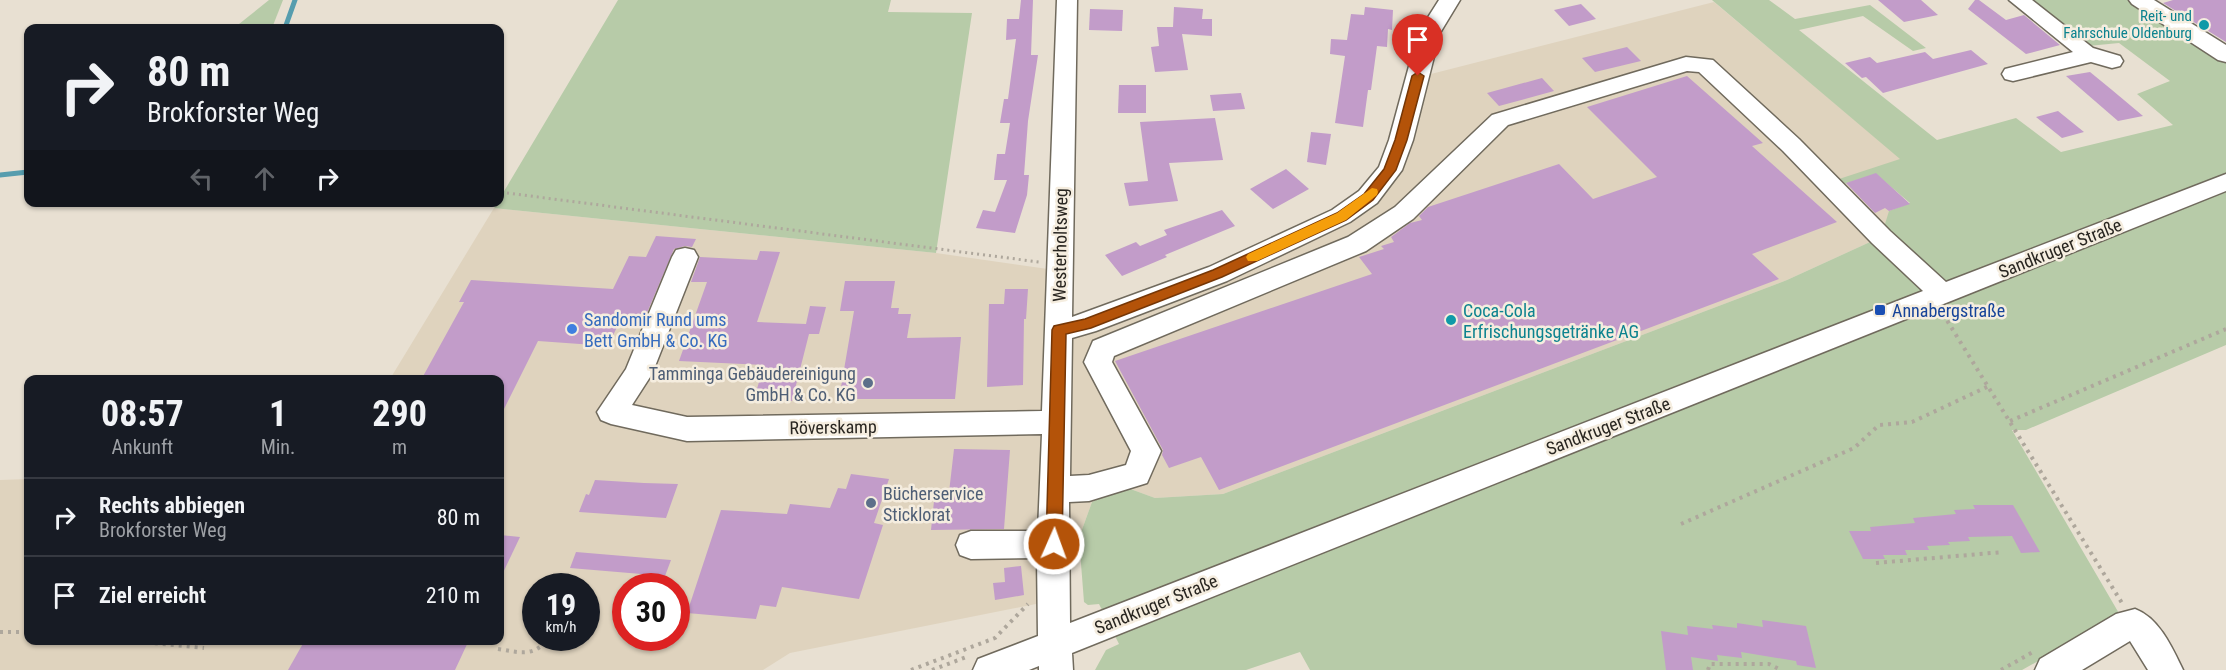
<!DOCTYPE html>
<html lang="de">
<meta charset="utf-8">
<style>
:root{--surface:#171b24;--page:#20242c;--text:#f1f3f6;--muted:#9ea1a6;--line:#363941}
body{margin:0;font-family:"Roboto Condensed",sans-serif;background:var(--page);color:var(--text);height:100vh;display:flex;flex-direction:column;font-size:22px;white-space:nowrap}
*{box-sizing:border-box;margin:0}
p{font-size:20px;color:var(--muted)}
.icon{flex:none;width:33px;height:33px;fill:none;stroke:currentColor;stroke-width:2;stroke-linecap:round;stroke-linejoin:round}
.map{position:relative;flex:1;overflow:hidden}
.sheet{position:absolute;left:24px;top:375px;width:480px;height:270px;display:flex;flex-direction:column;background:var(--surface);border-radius:12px;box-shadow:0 2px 4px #0004}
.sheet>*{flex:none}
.hud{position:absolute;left:24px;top:24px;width:480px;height:183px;border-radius:12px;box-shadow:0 2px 4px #0004;background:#171b24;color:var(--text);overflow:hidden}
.speed{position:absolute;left:522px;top:573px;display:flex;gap:12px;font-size:30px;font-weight:700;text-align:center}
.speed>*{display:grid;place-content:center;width:78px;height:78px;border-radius:50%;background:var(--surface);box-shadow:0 2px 4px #0004;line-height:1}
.speed small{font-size:15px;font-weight:400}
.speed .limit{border:9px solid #d22;background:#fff;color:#111}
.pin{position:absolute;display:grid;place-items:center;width:51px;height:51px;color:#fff;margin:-62px -26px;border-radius:50% 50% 50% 0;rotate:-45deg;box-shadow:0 0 6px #0007}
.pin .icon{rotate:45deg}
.me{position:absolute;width:66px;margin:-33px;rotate:2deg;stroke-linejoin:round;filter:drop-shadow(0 0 4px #0008)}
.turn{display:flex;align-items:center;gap:21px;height:126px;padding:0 24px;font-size:27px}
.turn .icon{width:78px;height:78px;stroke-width:2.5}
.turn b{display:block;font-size:42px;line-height:51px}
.lanes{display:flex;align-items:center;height:57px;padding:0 24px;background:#0003;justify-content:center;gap:30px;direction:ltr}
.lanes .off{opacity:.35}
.eta{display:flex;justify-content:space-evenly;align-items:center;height:102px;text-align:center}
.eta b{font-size:36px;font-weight:700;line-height:42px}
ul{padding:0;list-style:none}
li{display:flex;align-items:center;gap:18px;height:78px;padding:0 24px;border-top:2px solid var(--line)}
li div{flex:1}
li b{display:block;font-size:22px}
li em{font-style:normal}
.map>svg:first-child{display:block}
.built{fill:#dfd3be;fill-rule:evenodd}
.green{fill:#b7cba8}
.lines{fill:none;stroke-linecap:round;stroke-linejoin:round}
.stream{stroke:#569dae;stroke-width:5}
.building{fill:#c29cc9}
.minor-casing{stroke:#706a5d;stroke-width:3}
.path-far1{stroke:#aea79c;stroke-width:3;stroke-dasharray:2 4;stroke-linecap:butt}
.path{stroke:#aea79c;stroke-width:4;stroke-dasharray:3 5;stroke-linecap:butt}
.minor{fill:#fff;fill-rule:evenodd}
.route{fill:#b45309;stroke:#753606;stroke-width:1.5}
.slow{fill:#f59e0b}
.culture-dot{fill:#0f9aa8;stroke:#f5eddf;stroke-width:2}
.transit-dot{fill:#1a4fb4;stroke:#f5eddf;stroke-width:2}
.shop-dot{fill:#3f7fe0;stroke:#f5eddf;stroke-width:2}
.service-dot{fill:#5c6f8a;stroke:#f5eddf;stroke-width:2}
.labels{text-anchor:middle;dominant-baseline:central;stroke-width:5;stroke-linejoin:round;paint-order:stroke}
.far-culture-label{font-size:15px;fill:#0d838f;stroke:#f5eddf;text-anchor:end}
.street-label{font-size:18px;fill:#292621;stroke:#f5eddf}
.culture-label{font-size:18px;fill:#0d838f;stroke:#f5eddf;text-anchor:start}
.transit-label{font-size:18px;fill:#164399;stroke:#f5eddf;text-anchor:start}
.shop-label{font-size:18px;fill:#366cbe;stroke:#f5eddf;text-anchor:start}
.service-label{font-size:18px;fill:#4e5e75;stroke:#f5eddf;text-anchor:end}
</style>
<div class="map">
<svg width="2226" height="670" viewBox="0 0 2226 670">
<rect width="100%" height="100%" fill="#e8e0d2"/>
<path class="built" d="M1714 2 1901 159 1876 173 1910 204 1881 237 1787 280 1223 494 1155 498 1125 487 1092 502 1079 538 1036 604 790 653 763 670H0V480L28 479V640H500V380L390 379 494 208 936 253 1055 270 1056 340 1082 336 1325 235 1368 205 1396 173 1431 74ZM536 586H586V638H536ZM626 586H676V638H626Z"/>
<g class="green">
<path d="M269 0H283L272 28H234Z"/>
<path d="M618 0H891L888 12 972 13 936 253 494 208 500 202V198Z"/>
<path d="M1712 0H1769L1795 19 1870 5 1926 48 1913 51 1863 16 1799 30 1937 140 2016 118 2061 152 2173 125 2137 94 2170 81 2119 43 2088 46 2026 0H2137L2226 56V345L2026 430H2012L2120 615 2022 670H1310L1300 652 1246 670H1095L1106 650 1119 644 1099 604 1088 605 1084 602 1079 538 1092 502 1125 487 1155 498 1223 494 1787 280 1881 237 1889 211 1910 203 1876 174 1844 184 1839 179 1900 159Z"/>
</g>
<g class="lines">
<g class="stream">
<path d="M285 28 295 0"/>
<path d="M0 175 28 172"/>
</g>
</g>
<g class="building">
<path d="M1021 0H1033L1031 55H1038L1028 121 1024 175H1029L1027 195 1015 233 976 228 983 210 995 212 1007 180H994L997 154H1005L1010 123H1000L1004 99H1008L1016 39 1006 40 1007 19H1019Z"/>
<path d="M1878 0H1921L1938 15 1904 22Z"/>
<path d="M1975 0H1979L2006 20 2024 15 2060 45 2026 54 1968 9Z"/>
<path d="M2173 0H2226V42L2163 3Z"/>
<path d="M1581 4 1596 19 1569 26 1554 10Z"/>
<path d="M1174 7 1203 9 1202 19H1212V36L1182 34 1188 70 1155 72 1151 47 1159 46 1157 27H1173Z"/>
<path d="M1365 7 1393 10 1392 30 1388 29 1387 47 1377 46 1371 90H1368L1363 127 1335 123 1345 56 1330 54 1331 39 1347 40 1351 14 1364 15Z"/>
<path d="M1090 9 1123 10 1122 31 1089 30Z"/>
<path d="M1627 47 1641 61 1595 72 1582 58Z"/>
<path d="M1971 50 1988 64 1883 93 1866 77 1862 78 1845 63 1870 57 1877 63 1925 52 1933 59Z"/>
<path d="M2090 72 2112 90 2143 116 2118 121 2066 76Z"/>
<path d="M1687 76 1763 143 1752 146 1837 222 1752 254 1779 279 1219 490 1201 457 1169 468 1162 455 1163 450 1115 361 1372 274 1359 257 1384 249 1381 246 1394 242 1391 237 1410 223 1422 220 1419 216 1428 207 1559 164 1593 199 1657 177 1587 107Z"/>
<path d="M1542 78 1554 91 1499 106 1487 93Z"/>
<path d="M1119 85H1146V113H1118Z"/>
<path d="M1241 93 1245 109 1213 111 1210 95Z"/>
<path d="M2058 111 2084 132 2062 138 2036 117Z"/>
<path d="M1215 118 1223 160 1169 163 1178 201 1129 206 1124 183 1148 181 1140 122Z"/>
<path d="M1311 132 1331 134 1326 165 1307 162Z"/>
<path d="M1286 169 1309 189 1273 209 1250 189Z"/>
<path d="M1876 173 1910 204 1889 211 1885 208 1875 213 1846 183Z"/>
<path d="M1222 210 1235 226 1165 255 1167 257 1122 276 1105 255 1136 242 1140 246 1167 235 1164 230Z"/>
<path d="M656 236 696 239 692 247 685 246 674 249 641 327 618 325 608 346 538 341 500 417V380H421L464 302H459L471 280 613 289 629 256 646 257Z"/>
<path d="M760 251 780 252 757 322 806 324 810 306 826 307 819 334H809L792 401 754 399 764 365 679 361 707 282H691L700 257 757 260Z"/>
<path d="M845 281H895L891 308H899L898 314H911L907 338 961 337 955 399H839L854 311H840Z"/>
<path d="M1005 289H1028L1026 319H1024L1023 385 987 387 989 304H1004Z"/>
<path d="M954 449 1010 450 1004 529 931 530 934 501H948Z"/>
<path d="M851 474 889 479 874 523 883 525 859 599 782 587 776 607 760 605 756 619 687 613 721 510 787 514 790 504 830 508 838 488 846 489Z"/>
<path d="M595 480 644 483 678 484 666 518 579 512 586 494 589 495Z"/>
<path d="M1973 505H2013L2040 552 2021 553 2012 536 1968 537 1970 541 1948 542 1950 545 1927 546 1929 550H1905L1907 555H1883L1885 559H1863L1849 531H1871L1870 527 1915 523 1913 518 1956 514 1954 510 1975 509Z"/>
<path d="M500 535 520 537 500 579Z"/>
<path d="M576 552 671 560 665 576 570 568Z"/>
<path d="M1021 566 1024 595 995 600 993 583 1005 582 1004 568Z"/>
<path d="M1762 620 1806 626 1816 668 1797 665 1796 661 1741 652 1742 658 1717 655 1718 661 1691 657 1693 670H1666L1661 631 1688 635 1687 626 1713 629 1712 625 1737 628V623L1763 627Z"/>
<path d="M305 640H469L455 670H288Z"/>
</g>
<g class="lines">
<defs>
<g id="minor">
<path d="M1057 0H1077L1072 317 1209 267 1332 210 1359 191 1379 167 1389 140 1418 33 1439 0H1460L1440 33 1413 140 1402 170 1377 203 1350 222 1227 281 1096 331 1072 338 1070 476 1089 475 1126 465 1131 451 1084 362 1093 341 1348 237 1395 207 1492 115 1686 57 1713 60 1799 139 1890 231 1946 282 2226 174V191L1072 653 1073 670H1039V666L1029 670H973L978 659 1038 636 1037 558 971 559 960 555 956 545 960 535 971 531H1038L1042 434 687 441 611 424 601 420 597 412 626 369 672 257 676 250 685 248 694 250 698 257 652 374 632 405 687 417 1042 411ZM1687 71 1699 72 1783 151 1872 243 1923 291 1070 623 1069 502 1089 501 1147 483 1161 451 1112 362 1114 356 1366 251 1413 219 1508 125Z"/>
<path d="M2009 0H2032L2093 48 2120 56 2123 61 2120 66 2112 68 2091 62 2013 81 2005 79 2002 74 2005 69 2073 52Z"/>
<path d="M2129 0H2154L2226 45V62L2218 60 2132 4Z"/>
<path d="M2135 609C2159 618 2172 647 2183 670H2148L2130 641 2082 670H2035L2040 659 2116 614Z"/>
</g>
</defs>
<use href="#minor" class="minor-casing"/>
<path class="path-far1" d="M507 193 1039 262"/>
<g class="path">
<path d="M1943 314 2122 603"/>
<path d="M2010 421 2226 329"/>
<path d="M1681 524 1854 448 1879 425 1912 422 1989 386"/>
<path d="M1876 563 2003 552"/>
<path d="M570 586 572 581"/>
<path d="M0 632H28"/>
<path d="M123 640 204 648"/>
<path d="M498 649C518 652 535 658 548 638"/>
<path d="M911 670 995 638 1028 604"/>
<path d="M932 670 969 656"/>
<path d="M1708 670 1710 664H1769L1781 670"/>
<path d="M2001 670 2033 652"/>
</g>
<use href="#minor" class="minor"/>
</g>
<path class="route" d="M1418 72 1424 76 1407 140 1396 170 1373 200 1346 220 1222 277 1091 328 1066 334 1062 544 1059 549 1054 551 1048 549 1046 544 1052 330 1054 326 1085 319 1213 270 1337 213 1364 194 1384 169 1395 140 1412 76Z"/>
<path class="slow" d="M1372 188 1377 189 1378 192 1377 195 1346 220 1257 261H1248L1246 257 1248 254 1337 213Z"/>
<g class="culture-dot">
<circle cx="2204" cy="25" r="6"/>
<circle cx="1451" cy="320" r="6"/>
</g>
<rect class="transit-dot" x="1874" y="304" width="12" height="12" rx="3"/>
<circle class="shop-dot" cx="572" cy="329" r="6"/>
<g class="service-dot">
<circle cx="868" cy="383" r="6"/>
<circle cx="871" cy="503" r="6"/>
</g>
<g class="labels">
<g class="far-culture-label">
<text x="2192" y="16">Reit- und<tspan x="2192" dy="17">Fahrschule Oldenburg</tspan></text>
</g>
<g class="street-label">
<text transform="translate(1060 245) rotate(-89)">Westerholtsweg</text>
<text transform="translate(2060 248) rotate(-22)">Sandkruger Straße</text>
<text transform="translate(1608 426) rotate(-21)">Sandkruger Straße</text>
<text transform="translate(833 427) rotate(-1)">Röverskamp</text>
<text transform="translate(1156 604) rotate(-22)">Sandkruger Straße</text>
</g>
<g class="culture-label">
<text x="1463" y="310">Coca-Cola<tspan x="1463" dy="21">Erfrischungsgetränke AG</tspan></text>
</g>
<g class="transit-label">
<text x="1892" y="310">Annabergstraße</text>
</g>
<g class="shop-label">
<text x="584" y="319">Sandomir Rund ums<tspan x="584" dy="21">Bett GmbH &amp; Co. KG</tspan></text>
</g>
<g class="service-label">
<text x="856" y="373">Tamminga Gebäudereinigung<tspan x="856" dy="21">GmbH &amp; Co. KG</tspan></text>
<text x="883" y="493" text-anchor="start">Bücherservice<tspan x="883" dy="21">Sticklorat</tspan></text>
</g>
</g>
</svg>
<div class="speed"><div>19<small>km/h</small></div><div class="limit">30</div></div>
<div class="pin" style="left:1418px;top:76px;background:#d93025"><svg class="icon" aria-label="arrive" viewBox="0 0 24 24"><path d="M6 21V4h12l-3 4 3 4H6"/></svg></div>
<svg class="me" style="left:1054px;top:544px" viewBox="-20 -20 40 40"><circle r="17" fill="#b45309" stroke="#fff" stroke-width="3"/><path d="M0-11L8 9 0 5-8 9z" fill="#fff"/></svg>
<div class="hud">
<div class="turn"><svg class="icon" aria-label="right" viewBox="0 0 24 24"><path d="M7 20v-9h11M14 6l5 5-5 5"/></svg><div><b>80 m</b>Brokforster Weg</div></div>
<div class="lanes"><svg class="icon off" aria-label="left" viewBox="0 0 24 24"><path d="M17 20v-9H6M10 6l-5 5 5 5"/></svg><svg class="icon off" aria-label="ahead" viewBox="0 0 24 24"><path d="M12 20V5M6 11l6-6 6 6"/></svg><svg class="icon" aria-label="right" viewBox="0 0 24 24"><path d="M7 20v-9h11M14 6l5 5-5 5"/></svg></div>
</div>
<section class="sheet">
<div class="eta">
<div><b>08:57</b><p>Ankunft</p></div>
<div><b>1</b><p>Min.</p></div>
<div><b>290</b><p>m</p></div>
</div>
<ul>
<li><svg class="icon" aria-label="right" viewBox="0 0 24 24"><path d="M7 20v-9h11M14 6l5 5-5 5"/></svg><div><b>Rechts abbiegen</b><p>Brokforster Weg</p></div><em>80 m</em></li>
<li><svg class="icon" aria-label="arrive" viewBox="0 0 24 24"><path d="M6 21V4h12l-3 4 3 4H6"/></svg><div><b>Ziel erreicht</b></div><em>210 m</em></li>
</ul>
</section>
</div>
